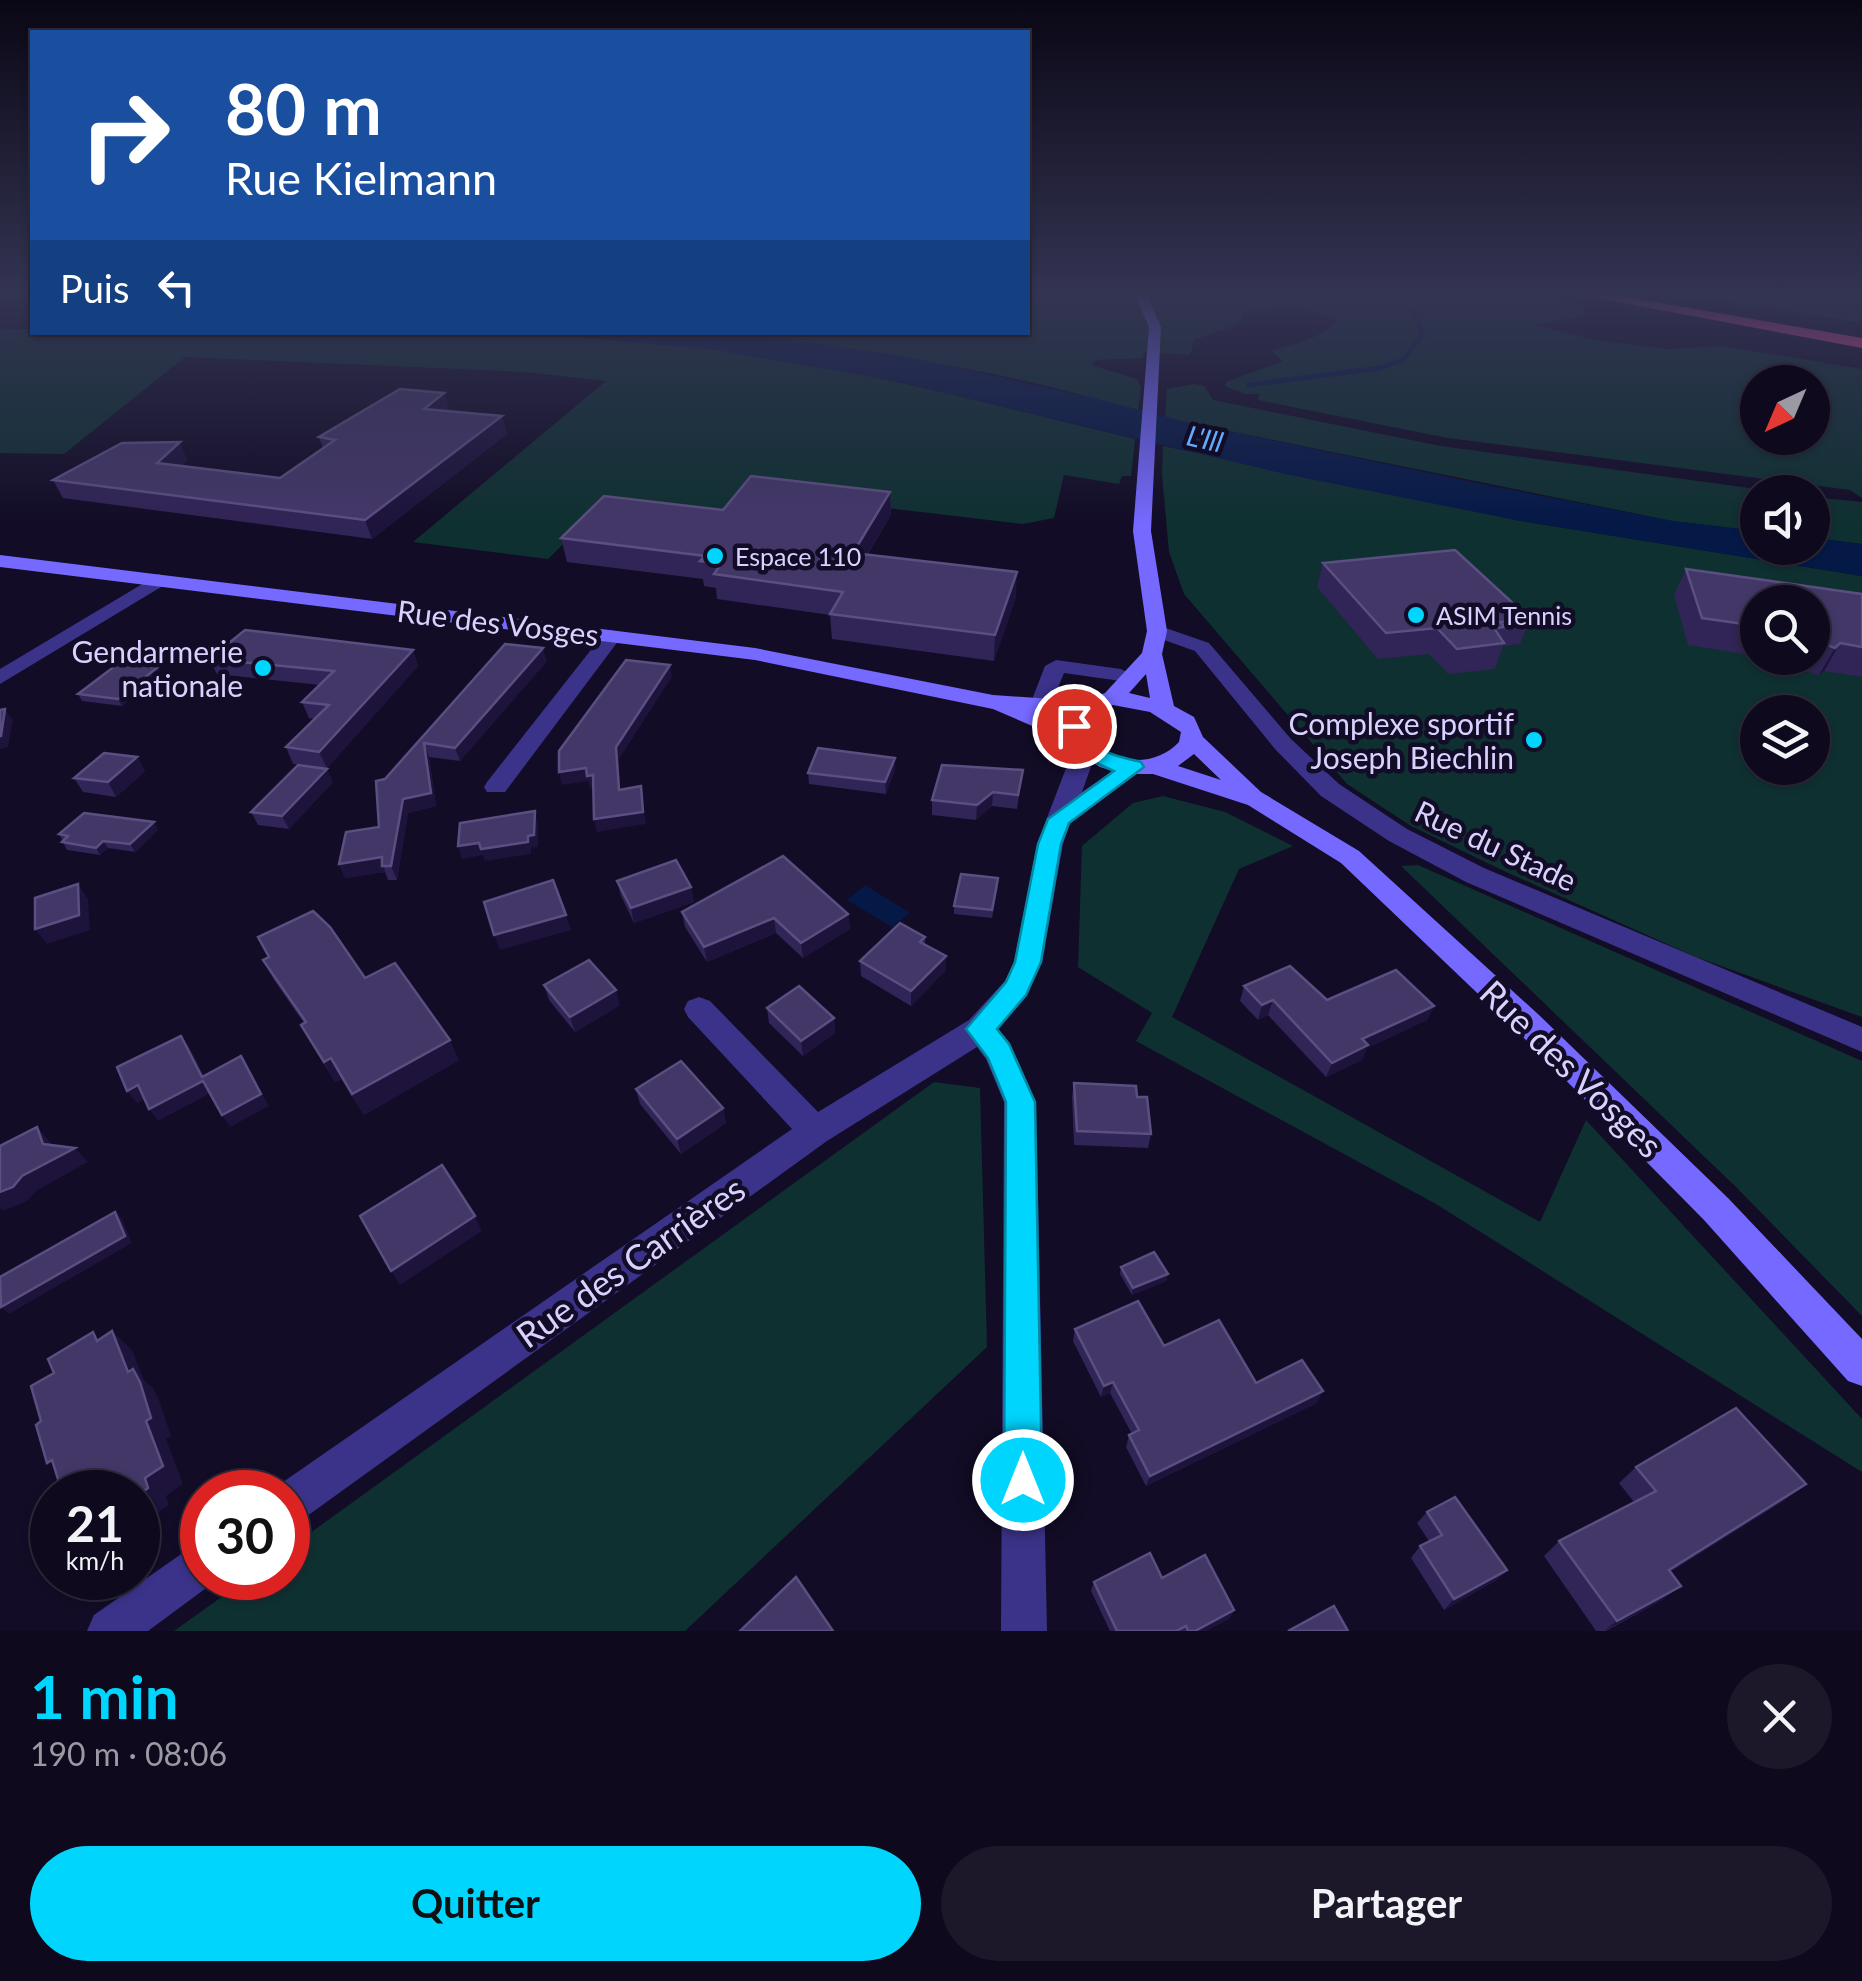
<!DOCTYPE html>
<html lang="fr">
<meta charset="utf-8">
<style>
:root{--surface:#0e091c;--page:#1c1729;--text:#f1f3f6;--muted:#9b9aa3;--line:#2e2a3b;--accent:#00d5fd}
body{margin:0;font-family:Lato,sans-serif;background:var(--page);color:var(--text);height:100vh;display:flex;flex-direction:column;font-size:38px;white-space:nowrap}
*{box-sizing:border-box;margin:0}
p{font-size:32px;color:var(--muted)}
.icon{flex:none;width:55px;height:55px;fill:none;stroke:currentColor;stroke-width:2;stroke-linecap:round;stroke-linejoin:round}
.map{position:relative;height:1631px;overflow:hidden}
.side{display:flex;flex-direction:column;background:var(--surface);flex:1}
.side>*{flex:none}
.banner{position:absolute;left:30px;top:30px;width:1000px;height:305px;border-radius:0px;box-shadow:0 2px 8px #0004,0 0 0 2px var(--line);background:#1a4fa0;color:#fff;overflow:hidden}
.needle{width:65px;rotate:224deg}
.fabs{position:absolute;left:1740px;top:365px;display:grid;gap:20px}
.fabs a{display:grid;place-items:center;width:90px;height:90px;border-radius:50%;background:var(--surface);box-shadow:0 2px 8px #0004,0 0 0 2px var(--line);font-size:50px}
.speed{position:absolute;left:30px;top:1470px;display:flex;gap:20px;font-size:50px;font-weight:700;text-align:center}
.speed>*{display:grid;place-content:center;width:130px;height:130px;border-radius:50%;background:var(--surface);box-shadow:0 2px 8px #0004,0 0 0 2px var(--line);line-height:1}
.speed small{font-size:25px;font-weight:400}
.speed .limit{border:15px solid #d22;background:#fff;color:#111}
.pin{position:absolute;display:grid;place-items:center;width:85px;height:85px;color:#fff;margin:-42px;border:5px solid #fff;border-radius:50%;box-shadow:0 2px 10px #0007}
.me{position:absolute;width:110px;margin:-55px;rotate:0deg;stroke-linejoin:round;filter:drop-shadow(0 0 8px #0008)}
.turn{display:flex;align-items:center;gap:35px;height:210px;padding:0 30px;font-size:45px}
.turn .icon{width:130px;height:130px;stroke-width:2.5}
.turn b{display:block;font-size:70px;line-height:85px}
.then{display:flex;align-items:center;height:95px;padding:0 30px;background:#0003;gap:20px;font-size:38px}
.round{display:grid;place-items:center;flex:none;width:105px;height:105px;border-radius:52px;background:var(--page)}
.summary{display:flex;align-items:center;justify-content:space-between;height:170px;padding:0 30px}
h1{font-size:60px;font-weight:700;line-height:75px;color:var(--accent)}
.primary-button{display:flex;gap:20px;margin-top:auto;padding:20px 30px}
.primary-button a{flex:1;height:115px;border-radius:60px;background:var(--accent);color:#111;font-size:40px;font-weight:700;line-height:115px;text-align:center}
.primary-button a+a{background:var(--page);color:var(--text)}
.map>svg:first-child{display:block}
.green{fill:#0f3031;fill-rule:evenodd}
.water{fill:#051947}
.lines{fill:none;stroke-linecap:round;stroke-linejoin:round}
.stream{stroke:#051947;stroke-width:5}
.street{fill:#3b338a;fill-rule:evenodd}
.secondary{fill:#7569ff;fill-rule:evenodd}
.highway{fill:#ff4d98;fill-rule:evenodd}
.wall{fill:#312456}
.shaded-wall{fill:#1d133b}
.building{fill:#433768;stroke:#5a4f80;stroke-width:2.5}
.route{fill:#00d5fd;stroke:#008aa4;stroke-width:2.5}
.poi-dot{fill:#00d5fd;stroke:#120c26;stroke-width:4}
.labels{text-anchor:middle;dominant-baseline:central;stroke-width:9;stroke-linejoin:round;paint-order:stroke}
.far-poi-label{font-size:25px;fill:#d9d2ff;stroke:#120c26;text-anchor:start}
.far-water-label{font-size:28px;font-style:italic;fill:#60acff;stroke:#120c26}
.street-label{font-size:30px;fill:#d9d2ff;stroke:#120c26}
.poi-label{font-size:30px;fill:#d9d2ff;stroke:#120c26;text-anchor:end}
.near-street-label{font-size:35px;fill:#d9d2ff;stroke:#120c26}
</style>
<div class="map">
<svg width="1862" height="1631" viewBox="0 0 1862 1631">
<rect width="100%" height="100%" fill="#120c26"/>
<g class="green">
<path d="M1028 295H1546L1584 306 1583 316 1533 325 1595 340 1667 349 1723 346 1862 369V498L1850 490 1448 438 1258 400 1260 394H1245L1225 386 1226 382 1283 361 1271 351C1292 344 1323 338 1337 321L1303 309 1245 311 1238 324 1194 340 1190 355 1144 352 1143 358 1096 360 1091 365 1137 379 1141 387 1138 412C1009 369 871 352 736 333L1028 332ZM1758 382H1812V438H1758Z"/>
<path d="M1683 295H1862V323Z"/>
<path d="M32 329V332C259 332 488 321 713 349 856 367 995 406 1135 439L1131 476H1122L1119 484 1064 475 1054 518 1023 524 743 491 717 522 601 507 548 559 413 542 606 381 525 372 185 357 64 454 0 453V330Z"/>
<path d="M1194 384 1204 386 1213 400 1441 446 1779 492H1758L1757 531 1672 521 1165 418 1167 389Z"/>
<path d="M1163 446 1521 521 1862 576V1017L1696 957 1506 872 1411 826 1347 784 1184 594 1169 552 1162 474ZM1758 602H1812V658H1758ZM1758 712H1812V768H1758Z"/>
<path d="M1813 497 1862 502V544L1813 538Z"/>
<path d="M1163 796 1225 812 1293 846 1239 869 1172 1017 1540 1222 1586 1120 1862 1419V1472L1436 1204 1136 1041 1152 1013 1078 967 1082 846 1133 803Z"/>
<path d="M1418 865 1862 1061V1316L1736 1187 1401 866Z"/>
<path d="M934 1082 980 1088 987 1347 685 1631H174L248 1578H288V1549Z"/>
</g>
<g class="water">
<path d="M736 332 898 355 1094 398 1186 422 1486 485 1672 521 1757 531 1758 548H1812L1813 538 1862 544V576L1521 521 1285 474 896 381 716 350 533 333Z"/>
<path d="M865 885 910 913 892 927 847 900Z"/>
</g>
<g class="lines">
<path class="stream" d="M1249 385 1379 368 1403 360 1423 334 1412 309"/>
<g class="street">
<path d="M159 574 169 580 166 584 0 684V669Z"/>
<path d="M1157 625 1209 643 1291 739 1339 784 1407 829 1484 868 1862 1027V1052L1466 882 1389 841 1321 796 1275 749 1195 651 1150 635 1147 631Z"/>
<path d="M612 630 622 636 505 792H487L484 787 487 782 605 632Z"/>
<path d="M1056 660 1121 669 1132 675 1121 681 1064 673 1052 702H1036L1033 697 1045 666Z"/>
<path d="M1085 743 1097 750 1082 792 1126 762 1134 760 1146 767 1070 823 1063 844 1042 962 1026 996 998 1029 1010 1043 1036 1102 1047 1631H1001L1004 1102 986 1059 977 1047 827 1141 303 1519 288 1525V1492H272L273 1489 792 1129 688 1017 684 1009 688 1001 699 997 710 1001 818 1112 969 1020 1005 981 1014 962 1037 844 1073 750Z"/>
<path d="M202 1543V1578H219L217 1580 148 1631H87L94 1615 187 1550Z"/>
</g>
<path class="secondary" d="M1135 295H1147L1161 327 1151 531 1167 631 1162 654 1174 706 1194 717 1203 737 1261 792 1359 851 1539 1015 1728 1198 1862 1339V1386L1848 1381 1704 1220 1517 1031 1341 863 1248 805 1153 774H1123L1100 767 1075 752 1067 741 993 709 755 660 0 567V555L755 648 993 695 1082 701 1105 693 1142 653 1147 631 1133 531 1149 327ZM1146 674 1150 698 1129 693ZM1113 705 1150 712 1181 732 1179 742C1154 769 1109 765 1086 735L1088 720ZM1035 711 1069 714 1064 723ZM1194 754 1221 780 1178 766Z"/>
<path class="highway" d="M1581 295H1614L1862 338V348Z"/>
</g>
<g class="wall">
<path d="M444 393 449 410 448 411 502 416 507 434 372 539 63 498 53 480 187 460 181 466 280 478 323 448 319 437Z"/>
<path d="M890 492 891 515 868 554 1016 597 994 661 832 639 830 615 717 599 716 588 704 586 703 579 567 562 561 538 723 510Z"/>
<path d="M1323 563 1530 619 1520 644 1503 646 1495 669 1448 674 1429 654 1378 659 1317 587Z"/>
<path d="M1686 569 1862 594V677L1824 671 1819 675 1806 671 1799 663 1767 658H1812V602H1758V656L1688 645 1674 595Z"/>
<path d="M505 644 547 661 460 761 429 757 436 806 408 813 397 880H388L385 872 345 878 339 864 379 827 385 779Z"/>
<path d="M413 650 418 666 327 768 293 764 286 747 315 719 309 718 302 702 320 685 217 674 209 659Z"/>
<path d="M161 674 122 706 82 701 78 694Z"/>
<path d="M137 757 145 771 116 797 83 792 74 778Z"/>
<path d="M895 769 886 794 809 784 808 773Z"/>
<path d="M1023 770 1017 809 992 806 976 820 932 815V800Z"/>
<path d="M333 782 289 829 258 825 251 812Z"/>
<path d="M158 830 135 852 108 848 100 855 67 850 59 834Z"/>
<path d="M617 881 691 887 694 902 634 923 621 896Z"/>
<path d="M998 886 992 918 954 914V906Z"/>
<path d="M682 912 848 914 850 929 803 958 776 933 707 962 685 927Z"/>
<path d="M925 937V944L946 970 911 1006 861 976 860 961Z"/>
<path d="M263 960 365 978 459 1060 364 1115 342 1079 335 1082 301 1025 304 1023 274 980Z"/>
<path d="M544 985 620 1005 575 1032 549 1000Z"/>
<path d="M1244 986 1327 1000 1434 1006 1427 1020 1367 1048 1362 1060 1326 1077 1268 1015 1258 1020 1240 1001Z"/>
<path d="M767 1008 834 1018 835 1033 803 1056 769 1023Z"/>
<path d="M1074 1083 1137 1097 1151 1134 1148 1148 1074 1145 1072 1097Z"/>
<path d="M636 1089 723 1108 726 1123 681 1154 640 1104Z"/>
<path d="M1121 1267 1168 1274 1166 1281 1132 1295 1120 1274Z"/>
<path d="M1075 1329 1164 1346 1256 1383 1317 1403 1146 1486 1126 1447 1129 1435 1132 1434 1110 1393 1101 1397 1073 1341Z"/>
<path d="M1636 1467 1785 1500 1670 1572 1662 1600 1606 1631H1596L1544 1556 1559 1541 1634 1502 1619 1483Z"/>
<path d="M1427 1512 1507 1570 1495 1581 1444 1610 1411 1558 1420 1546 1429 1541 1417 1523Z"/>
<path d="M1162 1578 1234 1610 1229 1619 1206 1631H1110L1091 1591 1094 1582Z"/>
</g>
<g class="shaded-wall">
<path d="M444 393 449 410 429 426 424 409Z"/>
<path d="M502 416 507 434 372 539 365 520Z"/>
<path d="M180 442 187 460 165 481 157 463Z"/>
<path d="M890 492 891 515 854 577 853 553Z"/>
<path d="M1017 572 1016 597 994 661 995 635Z"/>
<path d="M1840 643 1824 671 1819 675 1835 648Z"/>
<path d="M543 648 547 661 460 761 455 748Z"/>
<path d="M413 650 418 666 327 768 319 752Z"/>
<path d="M670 665 672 677 619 759 621 802 619 790 616 747Z"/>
<path d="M158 667 161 674 122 706 118 699Z"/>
<path d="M5 709 13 720 8 747 0 749V736Z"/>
<path d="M424 743 429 757 436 806 408 813 397 880 391 866 403 799Z"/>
<path d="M137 757 145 771 116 797 108 782Z"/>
<path d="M895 758V769L886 794 885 782Z"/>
<path d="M586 768 593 775 596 788 590 789 588 781 562 785 559 772Z"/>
<path d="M327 769 333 782 289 829 282 816Z"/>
<path d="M641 786 646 824 597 832 594 819Z"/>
<path d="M993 792 992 806 976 820 977 805Z"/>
<path d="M535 811 538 823V847L531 848V854L485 861 483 855 462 859 458 846 528 836Z"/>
<path d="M154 822 158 830 135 852 130 844Z"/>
<path d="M103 841 108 848 100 855 96 848Z"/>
<path d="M382 857 385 872 345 878 339 864Z"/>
<path d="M78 884 88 899 90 930 47 944 35 929Z"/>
<path d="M691 887 694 902 634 923 631 908Z"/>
<path d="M848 914 850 929 803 958 801 943Z"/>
<path d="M566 915 571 930 500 950 494 935Z"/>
<path d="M774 918 776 933 707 962 704 947Z"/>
<path d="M946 956V970L911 1006V991Z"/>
<path d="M616 990 620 1005 575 1032 570 1017Z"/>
<path d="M1273 1000 1268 1015 1258 1020 1262 1005Z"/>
<path d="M1434 1006 1427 1020 1367 1048 1362 1060 1326 1077 1332 1063 1362 1039Z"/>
<path d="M834 1018 835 1033 803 1056 801 1041Z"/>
<path d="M181 1036 190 1048 211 1089 202 1077Z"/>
<path d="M450 1040 459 1060 364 1115 352 1094Z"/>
<path d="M241 1056 269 1106 230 1127 222 1115Z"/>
<path d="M331 1058 342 1079 335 1082 324 1062Z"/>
<path d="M203 1081 211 1093 158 1121 149 1109Z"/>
<path d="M138 1085 147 1098 137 1103 127 1091Z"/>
<path d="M723 1108 726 1123 681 1154 677 1139Z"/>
<path d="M37 1127 50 1142 56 1158 75 1148 88 1162 36 1191 27 1201 3 1211 0 1208V1192L43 1144Z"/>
<path d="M115 1212 122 1219 132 1243 9 1314 1 1307Z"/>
<path d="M475 1216 482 1231 400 1285 391 1271Z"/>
<path d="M1168 1274 1166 1281 1132 1295 1133 1288Z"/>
<path d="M112 1331 132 1350 144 1380 153 1388 159 1400 171 1436 166 1439 183 1484 166 1496 169 1505 138 1527V1495L145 1478 146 1421Z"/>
<path d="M1113 1382 1110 1393 1101 1397 1104 1386Z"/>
<path d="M1323 1391 1317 1403 1146 1486 1150 1476Z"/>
<path d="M1806 1484 1785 1500 1650 1584 1669 1570Z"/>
<path d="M1507 1570 1495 1581 1444 1610 1454 1599Z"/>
<path d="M1681 1586 1662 1600 1604 1631 1617 1621Z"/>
<path d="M1234 1610 1229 1619 1206 1631H1195Z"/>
</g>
<g class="building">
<path d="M400 389 444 393 424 409 502 416 365 520 53 480 122 443 180 442 157 463 280 478 335 440 319 437Z"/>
<path d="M751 476 890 492 853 553 1017 572 995 635 830 614 843 592 714 574 721 564 700 561 705 556 561 538 604 496 723 510Z"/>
<path d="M1455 550 1530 619 1500 622 1505 627 1494 628 1504 643 1457 649 1437 628 1386 633 1323 563Z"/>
<path d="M1686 569 1862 594V647L1840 643 1835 648 1822 643 1815 635H1812V602H1758V626L1702 618Z"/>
<path d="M245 630 413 650 319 752 286 747 329 705 302 702 334 671 209 659Z"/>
<path d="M505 644 543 648 455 748 424 743 431 793 403 799 391 866H382V857L339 864 346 832 379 827 376 781 385 779Z"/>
<path d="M626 660 670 665 616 747 619 790 641 786 643 812 594 819 593 775 587 776 586 768 559 772V751Z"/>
<path d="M119 663 158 667 118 699 78 694Z"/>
<path d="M5 709 1 736H0V710Z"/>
<path d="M818 748 895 758 885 782 808 773Z"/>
<path d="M104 753 137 757 108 782 74 778Z"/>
<path d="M298 765 327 769 282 816 251 812Z"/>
<path d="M942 765 1023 770 1018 795 993 792 977 805 932 800Z"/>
<path d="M535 811 534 835 528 836V842L481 849 479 843 458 846 460 823Z"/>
<path d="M84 813 154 822 130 844 103 841 96 848 62 842 68 836 59 834Z"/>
<path d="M783 856 848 914 801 943 774 918 704 947 682 912Z"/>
<path d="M676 860 691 887 631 908 617 881Z"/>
<path d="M961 874 998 878 992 910 954 906Z"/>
<path d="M553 880 566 915 494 935 484 902Z"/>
<path d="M78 884 79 915 35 929V898Z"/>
<path d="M313 911 330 927 365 978 395 963 450 1040 352 1094 331 1058 324 1062 301 1025 306 1022 263 960 269 957 258 937Z"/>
<path d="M900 923 925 937 920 942 946 956 911 991 860 961Z"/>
<path d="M589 960 616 990 570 1017 544 985Z"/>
<path d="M1290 966 1327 1000 1396 970 1434 1006 1362 1039 1368 1045 1332 1063 1273 1000 1262 1005 1244 986Z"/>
<path d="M799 986 834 1018 801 1041 767 1008Z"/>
<path d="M181 1036 202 1077 241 1056 261 1094 222 1115 203 1081 149 1109 138 1085 127 1091 117 1067Z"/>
<path d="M681 1061 723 1108 677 1139 636 1089Z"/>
<path d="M1074 1083 1136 1086 1137 1097H1147L1151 1134 1077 1131Z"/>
<path d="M37 1127 43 1144 75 1148 22 1176 13 1187 0 1192V1146Z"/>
<path d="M442 1165 475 1216 391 1271 360 1216Z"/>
<path d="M115 1212 125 1236 1 1307 0 1277Z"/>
<path d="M1154 1252 1168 1274 1133 1288 1121 1267Z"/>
<path d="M1138 1301 1164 1346 1219 1320 1256 1383 1302 1360 1323 1391 1150 1476 1129 1435 1139 1430 1113 1382 1104 1386 1075 1329Z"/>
<path d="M112 1331 128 1372 133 1369 140 1382 151 1418 146 1421 163 1466 145 1478 148 1488 138 1495V1492H62L52 1460 47 1463 36 1425 41 1421 31 1386 54 1373 48 1359 93 1332 97 1341Z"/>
<path d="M1736 1408 1806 1484 1669 1570 1681 1586 1617 1621 1559 1541 1656 1491 1636 1467Z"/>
<path d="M1455 1497 1507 1570 1454 1599 1420 1546 1442 1535 1427 1512Z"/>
<path d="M1150 1553 1162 1578 1205 1555 1234 1610 1195 1631H1188L1186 1626 1176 1631H1117L1094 1582Z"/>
<path d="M796 1577 833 1631H740Z"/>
<path d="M1334 1606 1348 1631H1288Z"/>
</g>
<linearGradient id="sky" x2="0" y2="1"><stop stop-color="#0a0715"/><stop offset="0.56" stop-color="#333452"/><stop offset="1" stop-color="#333452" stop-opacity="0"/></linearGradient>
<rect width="1862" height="524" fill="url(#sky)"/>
<path class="route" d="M1074 720 1081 721C1101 754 1104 753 1141 762L1144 767 1069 823 1061 844 1041 962 1026 995 997 1029 1009 1044 1035 1102 1042 1480 1037 1493 1023 1499 1010 1493 1004 1480 1006 1102 988 1058 966 1029 1006 982 1015 962 1038 844 1048 819 1114 771 1077 754 1063 726Z"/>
<g class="poi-dot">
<circle cx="715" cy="556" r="10"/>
<circle cx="1416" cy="615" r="10"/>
<circle cx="263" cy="668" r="10"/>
<circle cx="1534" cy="740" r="10"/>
</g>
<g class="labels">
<g class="far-poi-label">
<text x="735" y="556">Espace 110</text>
<text x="1436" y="615">ASIM Tennis</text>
</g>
<g class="far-water-label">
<text transform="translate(1205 438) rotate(13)">L'Ill</text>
</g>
<g class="street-label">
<text transform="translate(498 622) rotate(7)">Rue des Vosges</text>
<text transform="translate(1496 845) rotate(25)">Rue du Stade</text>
</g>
<g class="poi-label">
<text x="243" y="651">Gendarmerie<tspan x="243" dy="34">nationale</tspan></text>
<text x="1514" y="723">Complexe sportif<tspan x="1514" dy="34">Joseph Biechlin</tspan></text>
</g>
<g class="near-street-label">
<text transform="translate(1572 1068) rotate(44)">Rue des Vosges</text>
<text transform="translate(630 1261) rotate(-35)">Rue des Carrières</text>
</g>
</g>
</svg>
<div class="fabs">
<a><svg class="needle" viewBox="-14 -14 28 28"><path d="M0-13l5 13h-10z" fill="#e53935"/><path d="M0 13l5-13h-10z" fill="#9b9aa3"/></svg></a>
<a><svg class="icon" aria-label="sound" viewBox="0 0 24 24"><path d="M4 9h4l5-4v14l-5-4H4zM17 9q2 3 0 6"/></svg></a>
<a><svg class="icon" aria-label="search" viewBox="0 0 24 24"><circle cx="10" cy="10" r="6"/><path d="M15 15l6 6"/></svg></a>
<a><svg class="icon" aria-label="layers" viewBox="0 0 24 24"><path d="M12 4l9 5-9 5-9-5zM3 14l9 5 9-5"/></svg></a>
</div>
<div class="speed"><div>21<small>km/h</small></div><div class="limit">30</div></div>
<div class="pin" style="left:1074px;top:726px;background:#d93025"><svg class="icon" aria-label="arrive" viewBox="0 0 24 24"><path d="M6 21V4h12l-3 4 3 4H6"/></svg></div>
<svg class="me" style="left:1023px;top:1480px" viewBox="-20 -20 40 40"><circle r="17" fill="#00d5fd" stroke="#fff" stroke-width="3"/><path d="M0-11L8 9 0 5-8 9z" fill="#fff"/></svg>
<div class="banner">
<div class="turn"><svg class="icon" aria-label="right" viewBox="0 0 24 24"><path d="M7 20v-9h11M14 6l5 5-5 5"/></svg><div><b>80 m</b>Rue Kielmann</div></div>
<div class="then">Puis<svg class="icon" aria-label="left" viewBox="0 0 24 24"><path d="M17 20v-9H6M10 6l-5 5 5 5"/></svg></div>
</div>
</div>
<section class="side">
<div class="summary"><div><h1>1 min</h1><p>190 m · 08:06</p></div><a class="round"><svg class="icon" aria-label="close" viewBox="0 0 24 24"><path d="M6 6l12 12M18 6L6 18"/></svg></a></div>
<div class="primary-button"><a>Quitter</a><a>Partager</a></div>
</section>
